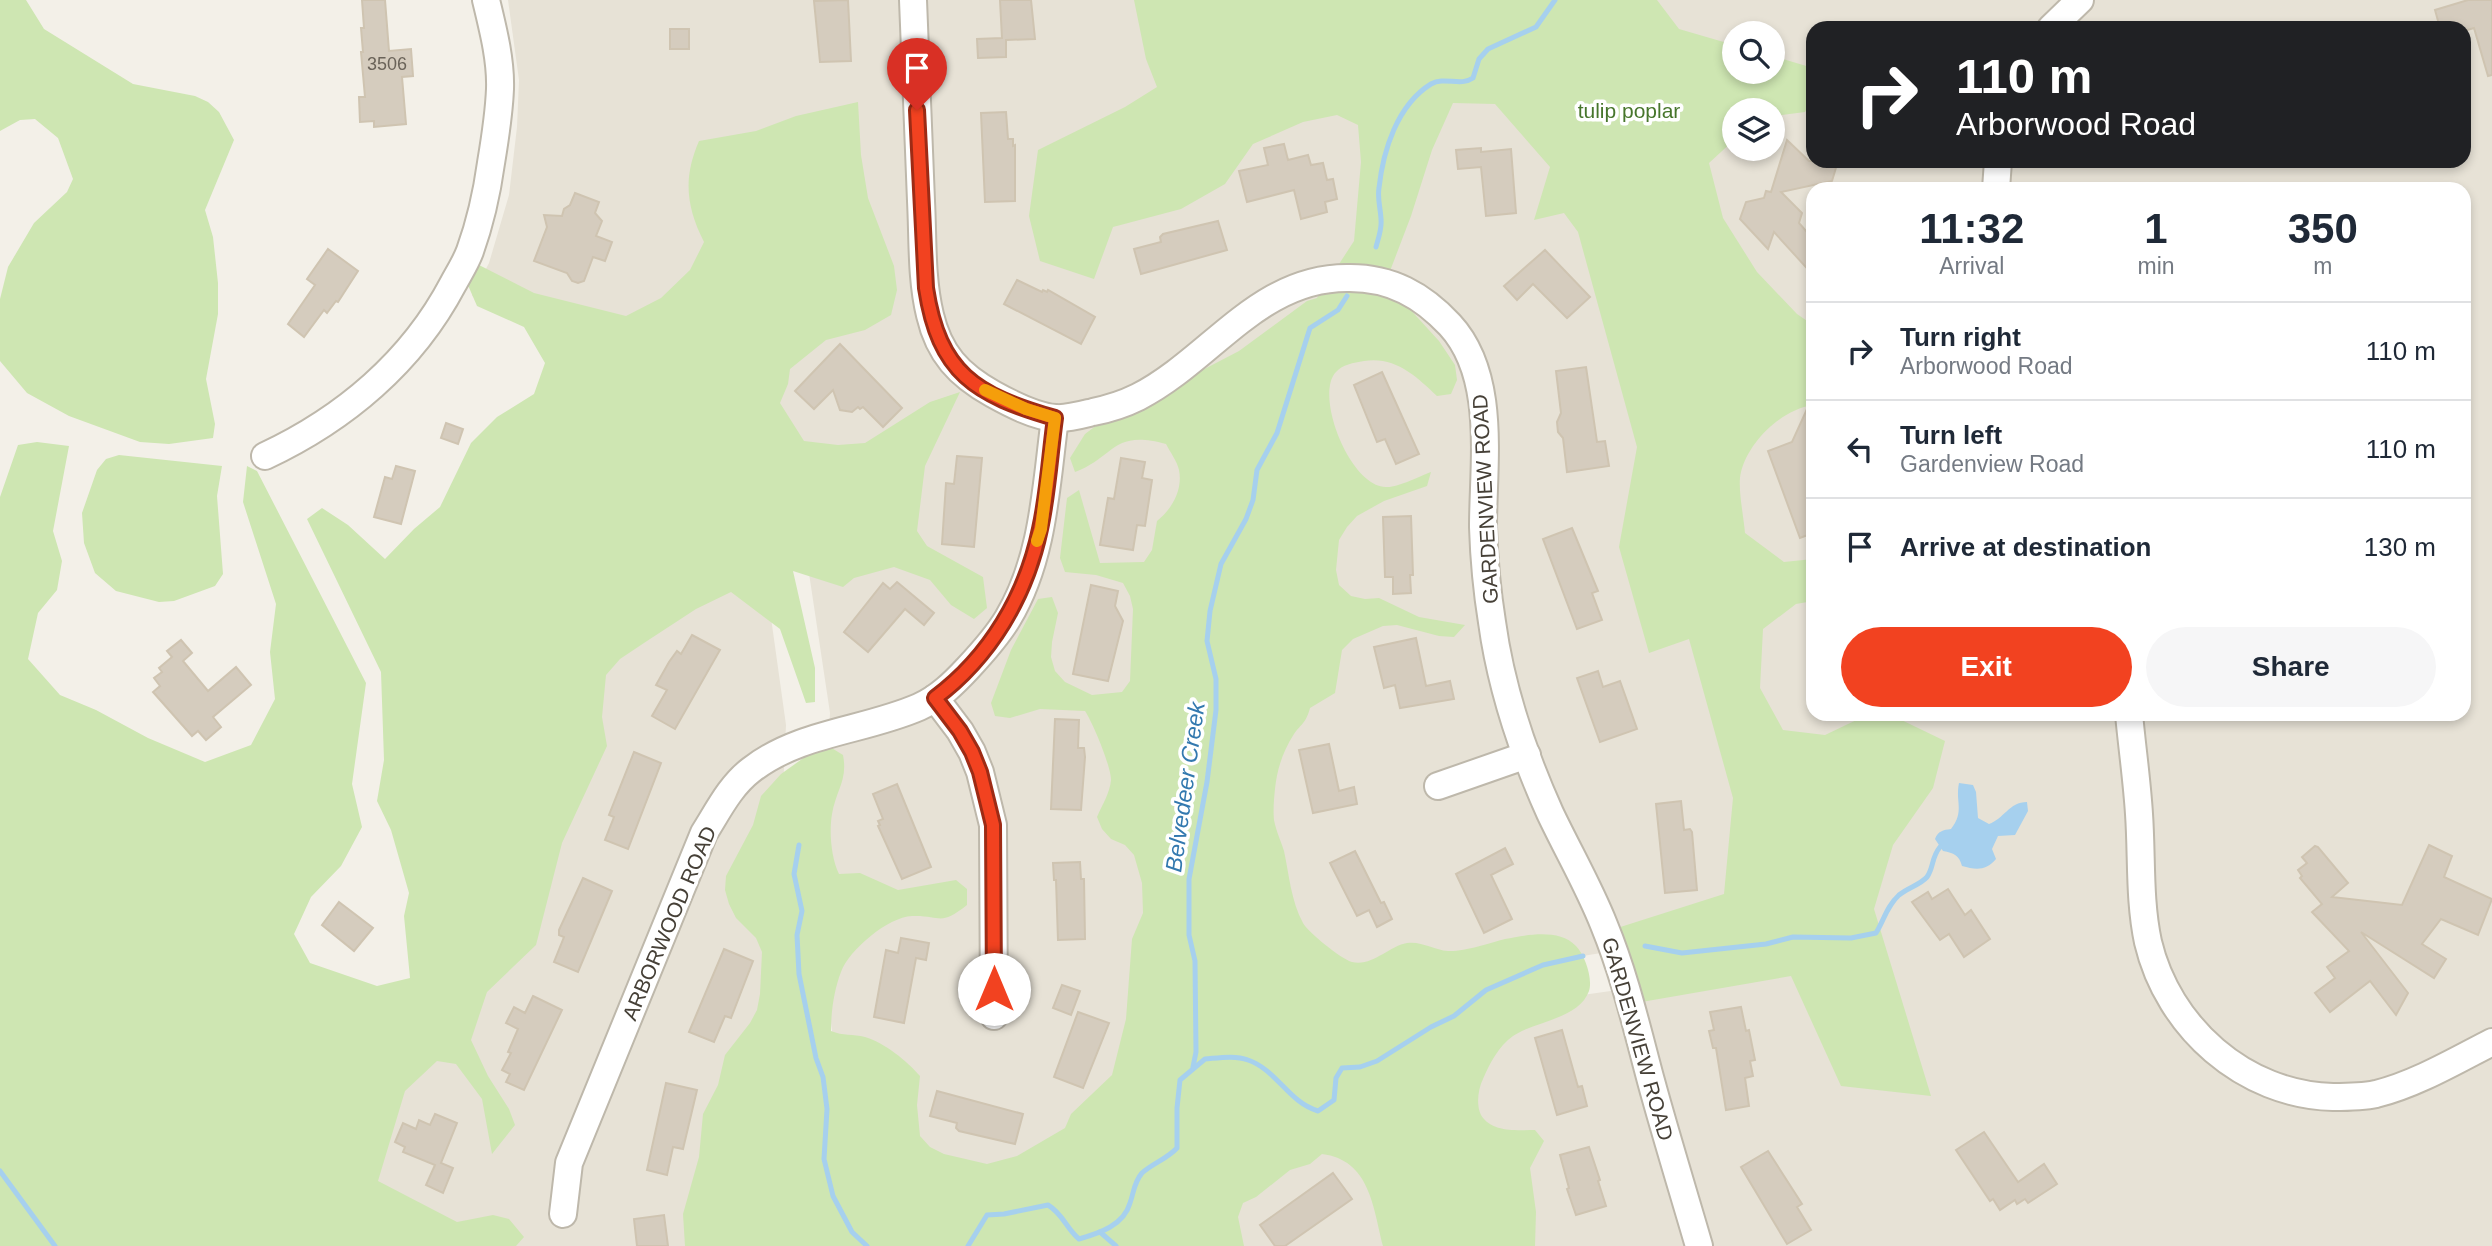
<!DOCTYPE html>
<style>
:root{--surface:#fff;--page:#f6f6f7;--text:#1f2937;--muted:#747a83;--line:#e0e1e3;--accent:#f24220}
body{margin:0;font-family:Helvetica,sans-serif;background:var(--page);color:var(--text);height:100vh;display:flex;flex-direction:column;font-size:26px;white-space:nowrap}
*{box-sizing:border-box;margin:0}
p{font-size:23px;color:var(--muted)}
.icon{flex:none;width:38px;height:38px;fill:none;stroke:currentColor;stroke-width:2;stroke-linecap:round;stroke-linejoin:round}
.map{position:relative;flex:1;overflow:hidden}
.sheet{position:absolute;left:1806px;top:182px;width:665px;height:539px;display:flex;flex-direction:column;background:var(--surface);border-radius:21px;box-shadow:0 4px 10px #0003}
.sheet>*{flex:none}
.hud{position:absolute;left:1806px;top:21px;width:665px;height:147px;border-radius:21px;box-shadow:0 4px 10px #0003;background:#202124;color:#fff;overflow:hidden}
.buttons{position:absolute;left:1722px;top:21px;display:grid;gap:14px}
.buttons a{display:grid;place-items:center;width:63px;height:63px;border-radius:50%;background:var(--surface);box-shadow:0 4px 10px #0003;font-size:35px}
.pin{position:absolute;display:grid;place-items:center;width:60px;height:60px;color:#fff;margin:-72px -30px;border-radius:50% 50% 50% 0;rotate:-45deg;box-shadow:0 0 7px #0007}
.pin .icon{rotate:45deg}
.me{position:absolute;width:77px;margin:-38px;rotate:0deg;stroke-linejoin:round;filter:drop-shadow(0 0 5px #0008)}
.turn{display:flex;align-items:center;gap:24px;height:147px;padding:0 35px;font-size:32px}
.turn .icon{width:91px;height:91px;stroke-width:2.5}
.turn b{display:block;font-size:49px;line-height:60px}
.eta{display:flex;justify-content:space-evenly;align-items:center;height:119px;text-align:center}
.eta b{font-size:42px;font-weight:600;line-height:49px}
.action{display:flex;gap:14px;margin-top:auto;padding:14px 35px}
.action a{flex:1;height:80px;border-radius:42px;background:var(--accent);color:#fff;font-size:28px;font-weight:600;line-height:80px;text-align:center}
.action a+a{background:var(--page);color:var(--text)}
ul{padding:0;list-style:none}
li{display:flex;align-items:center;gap:21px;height:98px;padding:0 35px;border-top:2px solid var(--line)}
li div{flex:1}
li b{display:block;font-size:26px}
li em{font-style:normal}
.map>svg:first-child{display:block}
.residential{fill:#e7e2d6;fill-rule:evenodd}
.green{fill:#cee6b2}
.water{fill:#a6d0ee}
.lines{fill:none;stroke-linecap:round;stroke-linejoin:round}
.stream{stroke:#a6d0ee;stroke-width:5}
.building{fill:#d5ccbe;stroke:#cfc4b1;stroke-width:2}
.minor-casing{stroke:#beb8ab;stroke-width:30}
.minor{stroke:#fff;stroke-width:26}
.route-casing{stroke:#9d2b15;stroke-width:18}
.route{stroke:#f24220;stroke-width:12}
.slow{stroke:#f59e0b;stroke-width:12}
.labels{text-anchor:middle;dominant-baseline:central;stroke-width:7;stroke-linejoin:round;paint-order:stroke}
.number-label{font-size:18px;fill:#6a6359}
.park-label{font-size:21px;fill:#47762c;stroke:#fff}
.street-label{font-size:21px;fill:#464037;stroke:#fff}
.water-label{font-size:23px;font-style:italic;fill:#3379af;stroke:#fff}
</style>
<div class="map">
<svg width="2492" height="1246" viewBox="0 0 2492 1246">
<rect width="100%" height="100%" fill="#f3f0e8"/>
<path class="residential" d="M508 0H2492V1246H1209L1173 1221 1526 1003 1795 965 1780 924 1509 968 1171 1027 1091 1181 849 1154 819 936 830 713 804 540 761 546 786 725 776 940 839 1246H318L689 378 472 296 489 263 509 195 517 127 519 80ZM1813 28H2464V161H1813ZM1734 33H1773V72H1734ZM1734 110H1773V149H1734ZM1813 189H2464V714H1813Z"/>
<g class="green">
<path d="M0 0H26L44 29 133 84 195 96 208 102 219 112 234 140 205 210 213 237 218 283V314L206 379 215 424 213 438 169 444 140 442 69 416 27 393 0 361V299L8 267 34 223 67 192 73 179 58 138 35 119 20 120 0 131Z"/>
<path d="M1134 0H1657L1679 29 1734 45V72H1773V56L1813 68V98L1805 112 1773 116V110H1734V140L1709 163 1723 218 1757 272 1797 314 1813 325V405C1781 410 1749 441 1741 472 1737 486 1744 518 1745 533L1784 562 1813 559V601L1796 604 1763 629 1760 688 1783 730 1825 735 1869 714H1889L1945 741 1933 788 1893 845 1874 909 1931 1096 1841 1086 1791 976 1630 1004 1611 930 1724 894 1733 798 1689 639 1649 653 1619 547 1637 447 1578 232 1564 213 1534 220 1550 167 1495 104 1453 103 1432 150 1411 216 1382 292 1407 306 1439 341 1455 365 1457 380 1451 394 1437 396C1416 376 1395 356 1364 361 1353 363 1343 364 1335 373 1315 398 1351 487 1386 487 1397 488 1420 476 1431 472L1427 486 1384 501 1357 516 1347 527 1339 540 1336 570 1339 585 1351 596 1365 599 1379 598 1419 617 1465 625 1454 637 1439 636 1397 625 1383 626 1353 639 1342 650 1335 693 1310 708C1306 723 1302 723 1294 734 1283 751 1277 769 1275 789 1274 798 1273 811 1274 820 1276 831 1281 841 1284 851 1289 874 1291 901 1303 923 1308 932 1341 959 1352 962 1372 967 1389 946 1407 943 1422 941 1434 950 1448 951 1463 952 1490 943 1505 939 1526 935 1559 928 1576 946 1585 955 1593 979 1589 991 1579 1019 1535 1021 1513 1036 1498 1047 1490 1063 1483 1079 1478 1089 1476 1105 1481 1115 1492 1133 1517 1130 1535 1130L1544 1141 1530 1168 1536 1212 1535 1246H1383C1373 1207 1370 1160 1322 1154L1310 1164 1290 1170 1256 1197 1243 1203 1238 1217 1244 1246H685L683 1214 699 1157 703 1114 718 1085 725 1055 750 1023 757 1010 760 994 762 952 756 938 736 918 729 904 725 890 726 876 753 825 761 796 781 774 816 749 830 747 843 755C848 780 836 790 832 814 829 832 831 857 839 874L860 873 898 890 956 880 967 889V905C939 927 942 915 912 916 888 917 849 950 841 972 834 990 831 1012 831 1031 843 1036 853 1034 865 1037 885 1043 907 1061 920 1076L917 1105 920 1136 930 1147 944 1154 987 1164 1017 1156 1065 1128 1071 1114 1112 1075 1126 1019 1132 939 1143 913 1142 883 1134 855 1125 845 1111 839 1102 829 1097 817C1102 805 1110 793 1111 780 1111 766 1093 723 1085 711L1040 709 1010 718 995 716 991 703 1011 650 1038 599 1052 597 1058 613 1052 642 1051 657 1055 671 1065 682 1092 695 1122 692 1130 681 1133 609 1130 596 1123 583 1096 575 1065 572 1060 558 1067 498 1079 490 1100 563 1144 562 1152 550 1157 521C1172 509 1183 490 1179 470 1177 461 1170 452 1166 444 1112 429 1115 457 1075 472L1070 458 1085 434 1097 425 1239 351 1307 301 1317 298 1354 241 1361 162 1358 125 1337 115 1303 122 1253 144 1225 184 1181 209 1113 227 1094 279 1040 261 1029 216 1038 150 1125 107 1157 87 1146 59Z"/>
<path d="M858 102 861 155 868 198 894 266 897 290 891 315 865 330 826 340 790 369 788 384 780 403 804 441 838 445 865 443 930 402 960 392 925 466 917 531 927 546 983 577 987 608 974 619 951 605 930 580 894 567 854 578 843 587 793 571 815 668V702L806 703 780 629 731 592 696 609 647 641 620 659 606 675 602 717 607 746 562 843 536 945 487 992 471 1040 488 1076 509 1109 515 1125 492 1154 482 1099 456 1064 437 1061 405 1091 378 1181 457 1222 493 1215 509 1219 524 1237 516 1246H0V497L18 445 37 442 69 446 53 531 62 561 57 590 38 613 28 659 60 695 96 710 148 738 205 762 251 745 275 699 270 652 276 604 243 502 247 466 257 471 366 683 352 784 362 827 341 866 311 897 294 934 310 963 377 986 410 978 404 916 409 893 391 830 377 801 384 760 381 672 307 519 322 508 348 525 385 559 414 529 440 507 471 443 497 417 534 394 545 363 524 327 477 306 464 276 479 265 534 293 626 316 661 298 690 270 704 242C686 206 683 178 699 141L756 131 796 116Z"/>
<path d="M119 455 222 466 217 496 223 574 215 586 174 601 159 602 116 591 95 573 84 543 82 513 97 470 106 459Z"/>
</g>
<path class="water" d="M1959 783 1973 785 1976 792 1978 818 1989 824C2004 819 2009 802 2027 802L2028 811 2015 835 1998 836 1992 849 1996 859C1986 871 1976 870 1962 866 1959 855 1954 853 1943 851L1935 839C1938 831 1943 830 1951 829 1965 811 1955 802 1959 783Z"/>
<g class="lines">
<g class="stream">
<path d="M1376 247C1378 239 1382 229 1381 220 1381 210 1377 199 1379 188 1383 151 1397 105 1431 84 1445 76 1460 87 1473 78L1479 59 1488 49 1536 27 1555 0"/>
<path d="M799 845 794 874 802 911 797 935 799 974 816 1058 823 1077 827 1109 824 1159 833 1196 852 1232 867 1246"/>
<path d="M1645 946 1682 953 1766 944 1793 937 1851 938 1876 933C1884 920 1887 906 1899 895 1907 888 1920 885 1927 877 1934 867 1931 858 1940 847"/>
<path d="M1193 1067 1196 1052 1195 961 1189 935V879L1207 782 1216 710V679L1207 641 1210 611 1221 564 1246 519 1253 500 1257 470 1277 433 1310 328 1338 310 1347 296"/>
<path d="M0 1171 55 1246"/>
<path d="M1100 1232 1116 1246"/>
<path d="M968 1246 987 1215 1004 1214 1048 1205C1063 1214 1066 1228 1079 1239 1100 1233 1124 1225 1130 1203 1134 1192 1134 1182 1142 1173 1153 1163 1167 1159 1177 1148V1108L1180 1080 1205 1059C1218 1058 1235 1055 1248 1060 1277 1070 1288 1102 1318 1111L1334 1100 1336 1078 1342 1068 1360 1067 1377 1061 1431 1027 1454 1016 1486 990 1543 965 1583 956"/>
</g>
</g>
<g class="building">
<path d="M362 0H385L389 51 411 49 413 76 402 77 406 124 374 127V121L360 122 359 97H365L361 52H363L361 28H364Z"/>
<path d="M848 0 851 61 820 62 814 1Z"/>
<path d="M1000 0H1031L1035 39 1006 40V57L978 58 977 39 1002 38Z"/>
<path d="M2468 0H2492V75L2488 76 2474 28 2464 31V28H2440L2435 10Z"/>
<rect x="670" y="29" width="19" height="20"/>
<path d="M1006 112 1008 139H1013V146L1015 145V201L985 202 981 113Z"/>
<path d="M1787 140 1809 161H1838L1832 181 1781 192 1802 213 1799 223 1813 239V275L1774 232 1768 249 1740 219 1746 202 1764 198 1766 191 1771 192Z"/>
<path d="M1284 144 1288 160 1308 155 1311 165 1323 163 1327 180 1333 179 1337 199 1325 202 1327 212 1301 219 1294 190 1247 202 1239 171 1268 165 1264 148Z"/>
<path d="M1481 148V152L1511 149 1516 213 1486 216 1481 167 1458 169 1456 150Z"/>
<path d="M575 193 599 202 595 213 602 221 596 236 612 242 605 261 593 257 584 281 578 283 572 281 567 273 534 261 547 227 544 215 562 216 564 209 570 205Z"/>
<path d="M1218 221 1227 250 1141 274 1134 249 1161 242 1160 237 1163 234Z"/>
<path d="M328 249 358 271 338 302 336 301 327 313 324 310 304 337 288 324 315 285 307 279Z"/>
<path d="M1545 250 1590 297 1567 318 1533 284 1517 300 1504 286Z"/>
<path d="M1017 280 1042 292 1043 290 1047 292 1048 290 1095 317 1081 344 1004 304Z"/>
<path d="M840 344 902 408 883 427 863 407 860 409 858 407 852 412 840 410 833 390 814 409 795 391Z"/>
<path d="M1586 367 1597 442 1605 441 1609 466 1567 472 1563 438 1558 432 1557 422 1561 413 1556 371Z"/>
<path d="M1382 372 1419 454 1396 464 1385 439 1377 442 1354 385Z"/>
<path d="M1813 396V533L1800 538 1768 451 1792 442Z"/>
<path d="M446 423 463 429 458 444 441 438Z"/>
<path d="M957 456 982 458 974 547 942 544 946 483 954 484Z"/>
<path d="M1121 458 1145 462 1142 478 1152 480 1145 526 1137 525 1133 550 1100 545 1108 498 1114 499Z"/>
<path d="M396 466 415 471 401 524 374 517 385 477 392 479Z"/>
<path d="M1411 516 1413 575H1410L1411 593 1393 594V577H1385L1383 517Z"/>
<path d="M1572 528 1598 591 1592 593 1602 620 1577 629 1543 539Z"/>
<path d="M897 582 934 613 924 625 905 609 868 652 844 632 883 583 890 589Z"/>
<path d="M1091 585 1118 591 1115 606 1123 621 1108 681 1073 674Z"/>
<path d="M692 635 720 650 675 729 652 716 667 690 656 685 669 662 677 651 681 654Z"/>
<path d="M1416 638 1426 686 1450 681 1454 699 1400 708 1395 685 1384 688 1374 647Z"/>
<path d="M181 640 192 653 183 661 208 691 236 667 251 685 213 717 221 727 206 740 198 731 192 736 153 692 160 686 154 678 162 672 159 668 172 657 167 651Z"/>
<path d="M1598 671 1603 687 1620 681 1637 729 1600 742 1577 678Z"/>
<path d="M1055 719 1079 720 1078 748H1084L1085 757 1081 810 1051 809Z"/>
<path d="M1329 744 1339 791 1354 787 1357 804 1313 813 1299 750Z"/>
<path d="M634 752 661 763 628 849 605 840 614 817 609 815Z"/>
<path d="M897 784 931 867 902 879 878 826 880 825 878 821 883 819 873 794Z"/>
<path d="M1681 801 1684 830 1690 829 1692 832 1697 890 1665 893 1656 804Z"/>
<path d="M2429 845 2452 856 2444 877 2492 899 2478 935 2441 919 2422 944 2446 959 2434 978 2361 932 2408 993 2396 1015 2370 981 2330 1012 2315 993 2335 978 2327 967 2349 951 2312 912 2322 904 2300 878 2302 876 2298 870 2307 863 2302 857 2315 846 2318 847 2348 883 2332 897 2402 905Z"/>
<path d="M1505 848 1513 864 1491 875 1512 919 1484 933 1456 874Z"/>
<path d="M1355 851 1381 903 1384 902 1392 919 1377 927 1369 910 1357 916 1330 863Z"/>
<path d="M1080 862 1081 879H1084L1085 939 1058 940 1056 880H1054L1053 863Z"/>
<path d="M583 878 612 891 578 972 554 962 564 937 559 935V930Z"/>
<path d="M1948 889 1965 915 1971 910 1990 939 1964 957 1949 934 1940 940 1912 902 1928 892 1932 899Z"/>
<path d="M339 902 373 928 354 951 322 925Z"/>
<path d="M901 938 929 943 926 960 916 958 904 1023 874 1017 886 950 898 953Z"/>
<path d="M724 949 753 961 731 1018 725 1016 714 1042 689 1032Z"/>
<path d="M1062 985 1080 991 1071 1015 1053 1008Z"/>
<path d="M533 996 562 1010 524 1090 506 1082 510 1074 502 1070 511 1053 508 1052 518 1029 506 1023 514 1007 525 1013Z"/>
<path d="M1741 1007 1746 1031 1749 1030 1755 1060 1750 1061 1753 1076 1745 1078 1749 1106 1726 1110 1716 1048H1713L1709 1031 1714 1030 1710 1012Z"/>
<path d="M1078 1012 1109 1023 1083 1088 1054 1077Z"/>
<path d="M1562 1030 1578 1087 1582 1086 1587 1106 1557 1115 1535 1038Z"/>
<path d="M666 1083 697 1090 683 1149 673 1147 667 1175 647 1170Z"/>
<path d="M937 1091 1023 1114 1015 1144 959 1131 956 1128 957 1123 930 1116Z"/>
<path d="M435 1114 457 1123 441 1163 453 1168 443 1193 426 1185 435 1165 403 1152 405 1147 395 1142 403 1123 416 1129 419 1120 430 1125Z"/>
<path d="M1984 1132 2018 1182 2044 1164 2057 1184 2028 1203 2025 1199 2017 1204 2015 1200 2000 1210 1993 1199 1990 1201 1956 1150Z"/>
<path d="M1589 1147 1600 1180 1598 1181 1606 1206 1576 1215 1567 1189 1569 1188 1560 1155Z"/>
<path d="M1768 1151 1802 1204 1797 1207 1811 1230 1787 1244 1741 1167Z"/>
<path d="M1333 1173 1352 1199 1285 1246H1275L1260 1225Z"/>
<path d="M664 1215 668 1246H637L634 1219Z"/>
</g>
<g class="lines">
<defs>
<g id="minor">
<path d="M913 0C916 67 918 134 921 201 923 238 921 278 930 315 939 354 959 375 993 394 1011 404 1034 416 1055 418 1067 419 1081 415 1093 412 1108 409 1124 404 1138 397 1212 359 1259 276 1350 278 1391 278 1422 295 1450 325 1497 376 1483 463 1483 527 1484 559 1487 591 1492 622 1501 688 1523 753 1550 813 1568 851 1589 887 1604 925 1625 976 1637 1029 1651 1081 1666 1136 1683 1191 1699 1246"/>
<path d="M2051 28 2080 0"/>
<path d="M1996 189 1998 161"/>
<path d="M265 456C344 419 412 362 453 284 459 273 466 262 470 251 480 223 487 192 491 163 495 139 499 114 500 89 501 60 493 29 486 0"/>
<path d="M935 698 960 731 972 752 980 772 993 825 994 1016"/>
<path d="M2129 714C2132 747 2137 781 2139 814 2142 857 2139 900 2148 942 2168 1027 2244 1095 2333 1097 2347 1097 2362 1097 2376 1094 2416 1084 2455 1061 2492 1042"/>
<path d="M1438 786 1527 755"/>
<path d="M563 1214 569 1163 704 833C718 811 730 786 751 770 800 732 864 731 919 707 939 698 954 683 968 668 982 653 998 635 1008 618 1044 558 1046 485 1055 418"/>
</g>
</defs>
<use href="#minor" class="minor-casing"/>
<use href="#minor" class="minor"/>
</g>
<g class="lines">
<defs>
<path id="route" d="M917 110 926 288C939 373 975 395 1055 418 1050 454 1048 493 1040 529 1026 596 990 657 935 698L960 731 972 752 980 772 993 825 994 989"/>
</defs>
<use href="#route" class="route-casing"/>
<use href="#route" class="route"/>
<path class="slow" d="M985 390 1026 409 1055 418 1041 529 1037 541"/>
</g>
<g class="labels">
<g class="number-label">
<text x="387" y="64">3506</text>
</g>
<g class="park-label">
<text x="1629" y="110">tulip poplar</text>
</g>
<g class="street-label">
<text transform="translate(1485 499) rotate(-93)">GARDENVIEW ROAD</text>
<text transform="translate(669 923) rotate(-67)">ARBORWOOD ROAD</text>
<text transform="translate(1638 1039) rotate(74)">GARDENVIEW ROAD</text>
</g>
<g class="water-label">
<text transform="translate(1185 787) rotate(-82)">Belvedeer Creek</text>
</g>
</g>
</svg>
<div class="buttons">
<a><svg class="icon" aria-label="search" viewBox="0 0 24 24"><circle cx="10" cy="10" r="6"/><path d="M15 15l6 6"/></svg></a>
<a><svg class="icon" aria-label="layers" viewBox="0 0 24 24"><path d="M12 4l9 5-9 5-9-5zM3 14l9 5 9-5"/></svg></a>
</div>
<div class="pin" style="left:917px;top:110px;background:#d93025"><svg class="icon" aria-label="arrive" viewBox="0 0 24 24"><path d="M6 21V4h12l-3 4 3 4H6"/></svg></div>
<svg class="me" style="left:994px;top:989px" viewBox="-20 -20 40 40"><circle r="19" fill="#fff"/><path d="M0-13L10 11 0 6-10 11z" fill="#f24220"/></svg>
<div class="hud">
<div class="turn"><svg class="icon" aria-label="right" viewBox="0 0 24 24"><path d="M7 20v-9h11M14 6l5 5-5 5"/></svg><div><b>110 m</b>Arborwood Road</div></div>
</div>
<section class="sheet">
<div class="eta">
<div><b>11:32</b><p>Arrival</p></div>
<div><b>1</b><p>min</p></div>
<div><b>350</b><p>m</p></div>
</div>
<ul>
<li><svg class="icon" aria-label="right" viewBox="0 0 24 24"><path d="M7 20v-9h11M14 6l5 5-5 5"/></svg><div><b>Turn right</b><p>Arborwood Road</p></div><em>110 m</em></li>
<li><svg class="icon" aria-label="left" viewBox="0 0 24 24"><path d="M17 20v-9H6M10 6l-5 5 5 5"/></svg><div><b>Turn left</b><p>Gardenview Road</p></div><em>110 m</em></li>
<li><svg class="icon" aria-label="arrive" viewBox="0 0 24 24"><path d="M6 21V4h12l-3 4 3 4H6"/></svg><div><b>Arrive at destination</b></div><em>130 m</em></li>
</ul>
<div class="action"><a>Exit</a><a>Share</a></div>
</section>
</div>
